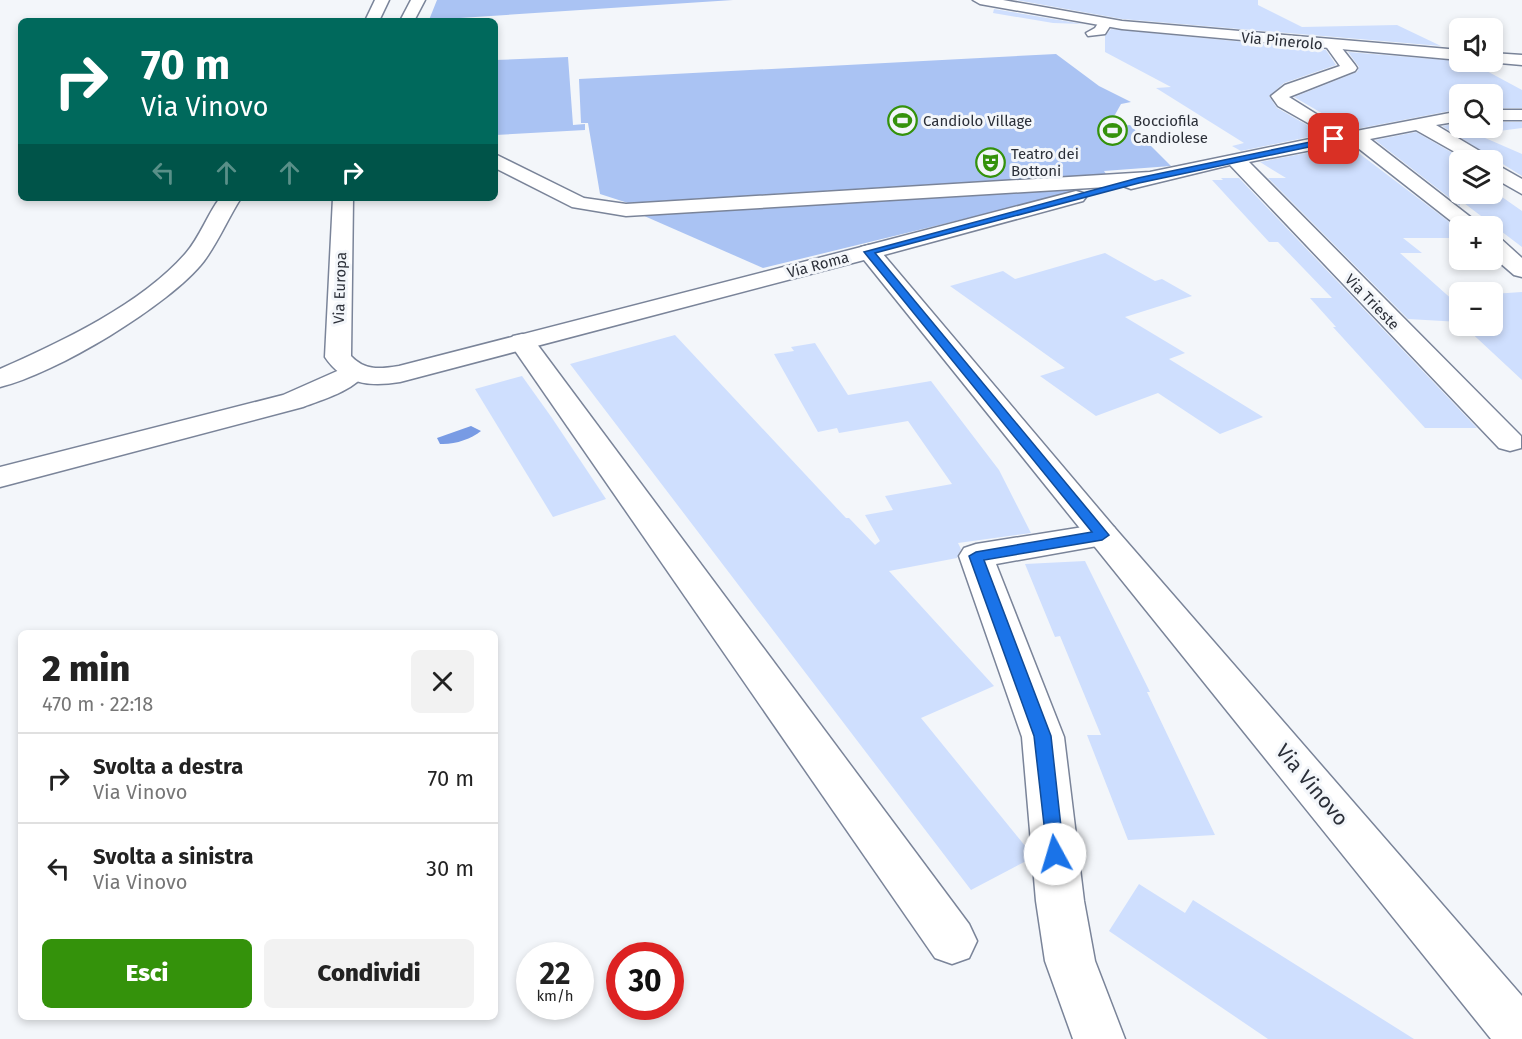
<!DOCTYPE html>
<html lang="it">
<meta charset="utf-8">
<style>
:root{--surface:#fff;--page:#f2f2f2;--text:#222;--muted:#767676;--line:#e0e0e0;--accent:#34920b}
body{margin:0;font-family:"Fira Sans",sans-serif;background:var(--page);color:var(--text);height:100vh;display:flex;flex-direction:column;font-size:22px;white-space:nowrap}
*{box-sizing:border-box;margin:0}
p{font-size:20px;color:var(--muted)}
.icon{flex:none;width:33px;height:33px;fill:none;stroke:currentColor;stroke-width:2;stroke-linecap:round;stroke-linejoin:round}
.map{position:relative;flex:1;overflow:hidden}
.side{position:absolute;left:18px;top:630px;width:480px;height:390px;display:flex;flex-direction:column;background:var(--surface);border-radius:9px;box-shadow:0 3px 9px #0003}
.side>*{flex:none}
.top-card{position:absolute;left:18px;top:18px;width:480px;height:183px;border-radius:9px;box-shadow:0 3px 9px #0003;background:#00695c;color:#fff;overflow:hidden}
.fabs{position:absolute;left:1449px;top:18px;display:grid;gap:12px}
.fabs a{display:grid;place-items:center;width:54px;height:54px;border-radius:9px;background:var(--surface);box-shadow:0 3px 9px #0003;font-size:30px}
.speed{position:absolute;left:516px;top:942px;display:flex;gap:12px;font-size:30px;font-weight:700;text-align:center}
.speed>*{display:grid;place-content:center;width:78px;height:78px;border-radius:50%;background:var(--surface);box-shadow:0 3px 9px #0003;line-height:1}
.speed small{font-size:15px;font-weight:400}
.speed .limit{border:9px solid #d22;background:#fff;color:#111}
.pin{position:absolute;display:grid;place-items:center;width:51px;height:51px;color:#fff;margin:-26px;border-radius:12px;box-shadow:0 3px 9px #0006}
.me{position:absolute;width:66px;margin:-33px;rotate:354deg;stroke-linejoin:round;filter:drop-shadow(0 0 4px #0008)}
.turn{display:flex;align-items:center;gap:21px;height:126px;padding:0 24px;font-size:27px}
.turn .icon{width:78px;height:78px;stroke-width:2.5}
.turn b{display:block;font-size:42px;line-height:51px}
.lanes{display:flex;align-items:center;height:57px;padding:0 24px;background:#0003;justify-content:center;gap:30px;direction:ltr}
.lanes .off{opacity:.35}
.round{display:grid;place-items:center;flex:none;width:63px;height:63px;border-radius:9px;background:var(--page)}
.head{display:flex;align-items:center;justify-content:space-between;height:102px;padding:0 24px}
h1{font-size:36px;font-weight:800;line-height:45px}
.action{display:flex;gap:12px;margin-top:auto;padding:12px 24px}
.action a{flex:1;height:69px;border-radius:9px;background:var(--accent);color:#fff;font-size:24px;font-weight:800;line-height:69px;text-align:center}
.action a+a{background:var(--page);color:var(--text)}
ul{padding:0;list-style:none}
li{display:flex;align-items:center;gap:18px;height:90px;padding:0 24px;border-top:2px solid var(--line)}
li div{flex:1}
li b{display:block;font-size:22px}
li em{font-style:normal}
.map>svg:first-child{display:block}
.green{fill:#aac3f3}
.water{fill:#789be4}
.building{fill:#cfdffe}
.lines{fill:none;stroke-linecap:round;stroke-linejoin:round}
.street-casing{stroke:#7a8499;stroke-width:3}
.secondary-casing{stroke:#7a8499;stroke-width:3}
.street{fill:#fff;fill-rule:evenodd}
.secondary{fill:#fff;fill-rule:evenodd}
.route{fill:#1a73e8;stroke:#114b97;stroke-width:1.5}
.labels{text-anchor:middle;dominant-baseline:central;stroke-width:6;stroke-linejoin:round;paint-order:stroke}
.far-street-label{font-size:15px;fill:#2b2f38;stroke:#f3f6fa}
.far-poi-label{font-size:15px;fill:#2b2f38;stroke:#f3f6fa;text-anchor:start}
.near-street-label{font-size:21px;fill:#2b2f38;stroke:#f3f6fa}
</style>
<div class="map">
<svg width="1522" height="1039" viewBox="0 0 1522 1039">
<rect width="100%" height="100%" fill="#f3f6fa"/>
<g class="green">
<path d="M437 0H733L429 20Z"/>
<path d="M1056 54 1099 86 1131 102 1121 104 1112 120 1117 126 1130 125 1171 166 1104 171 1106 174 628 203 600 194 588 123H581L579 79Z"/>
<path d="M568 57 573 125 585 124V130L495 135V60Z"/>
<path d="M1077 186 1083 190 763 268 642 215Z"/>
</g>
<path class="water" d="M471 426 481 431C471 439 454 445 440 444L437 438Z"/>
<g class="building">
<path d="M1016 0H1258V5L1302 27 1397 25 1441 46 1122 19Z"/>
<path d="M994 9 1083 24 1053 23 993 13Z"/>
<path d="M1111 29 1326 50 1336 65 1284 83 1269 96 1277 108 1323 134 1241 151 1232 146 1244 143 1156 88 1171 87 1105 52V36Z"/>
<path d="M1348 52 1470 62 1522 90V108H1492V94H1460V109L1351 130 1294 97 1357 72 1359 67Z"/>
<path d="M1492 122H1522V128L1476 134 1522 154V176L1442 126 1460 123V128H1492Z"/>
<path d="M1416 132 1465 160H1460V194H1492V190L1522 211V247L1460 200V206L1375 140Z"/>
<path d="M1348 145 1460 230V238H1403L1422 253H1400L1455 302H1460V322L1408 319 1268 178H1286L1260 162Z"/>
<path d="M1221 178H1239L1477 428H1425L1333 327H1336L1310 298H1332L1278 242H1269L1212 180H1223Z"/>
<path d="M1105 253 1155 281 1162 279 1192 296 1125 317 1185 353 1169 359 1263 417 1220 434 1158 393 1096 416 1040 376 1065 368 950 286 1003 271 1015 279Z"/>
<path d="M1522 292V380L1464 326H1492V294Z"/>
<path d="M675 335 846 518H849L875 545 880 541 865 515 893 510 885 496 952 484 908 421 839 433 837 428 818 432 774 354 794 351 791 347 815 343 848 395 931 381 999 470 1031 533 958 543 961 549 957 558 889 571 994 686 921 718 1030 852V859L971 890 570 364Z"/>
<path d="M522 376 552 418 606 499 553 517 475 389Z"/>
<path d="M1085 561 1150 692H1147L1215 835 1128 840 1087 735H1101L1060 636 1055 637 1025 564Z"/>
<path d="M1139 884 1185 913 1193 900 1414 1039H1268L1109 931Z"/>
</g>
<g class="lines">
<defs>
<g id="street">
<path d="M1105 19 1112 23 1105 34 1088 36 1086 33 1095 28 1100 20Z"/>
<path d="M1332 41 1337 42 1355 65 1357 68 1355 71 1289 97 1329 122 1351 132 1460 111V121L1436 125 1488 156 1490 160H1469L1416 130 1370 139 1482 226 1460 228 1358 148 1348 143 1249 162 1521 436V448L1510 451 1499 448 1230 165 1131 189 1123 186 626 216 572 207 495 168V154L584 198 626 204 1150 172 1329 135 1278 106 1271 96 1285 85 1340 66 1325 45Z"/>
<rect x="1492" y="110" width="30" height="10"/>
<path d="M1492 162 1522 179V194L1492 177Z"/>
<path d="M1076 191 1083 193 1086 197 1083 201 869 259 861 257 858 252 861 247Z"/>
<path d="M1492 236 1500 238 1522 258V277L1514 275 1492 256Z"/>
<path d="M522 334 531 336 969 924 977 941 969 958 952 964 935 958 509 342 513 336Z"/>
<path d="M353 364 363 366 367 372C353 391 324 399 303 407L0 487V467L283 395Z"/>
<path d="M1102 524 1114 527 1119 535 1114 543 996 564 1064 737 1084 901 1095 961 1125 1039H1073L1045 961 1036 901 1022 737 959 556 964 548 976 544Z"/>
</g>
<g id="secondary">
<path d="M375 0H389L379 21H365Z"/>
<path d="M411 0H425L414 21H400Z"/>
<path d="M973 0H1003L1122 21 1460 50V60L1122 29 980 4Z"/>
<path d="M1492 53 1522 55V65L1488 62H1492Z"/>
<path d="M220 198H241C228 218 219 241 204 261 170 305 55 374 0 387V369C61 342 142 304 186 253 200 237 207 215 220 198Z"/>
<path d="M333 198H353L351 356C365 371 380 369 399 366L869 245 877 247 1114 527 1522 996V1039H1491L864 260 400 382C369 387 343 384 325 357Z"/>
</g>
</defs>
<use href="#street" class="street-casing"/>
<use href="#secondary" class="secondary-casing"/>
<use href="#street" class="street"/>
<use href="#secondary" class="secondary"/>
</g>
<path class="route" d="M1334 137 1337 141 1139 183 875 253 1109 535 1102 540 984 560 1051 736 1064 854 1062 860 1055 863 1048 860 1034 736 969 556 976 552 1092 532 864 252 1138 178Z"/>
<defs>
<symbol id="stadium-ring" viewBox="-11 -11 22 22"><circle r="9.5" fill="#f3f6fa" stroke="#34920b" stroke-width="1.5"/><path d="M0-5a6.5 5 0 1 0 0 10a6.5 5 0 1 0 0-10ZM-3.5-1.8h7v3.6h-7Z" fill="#34920b"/></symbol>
<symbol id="theatre-ring" viewBox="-11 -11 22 22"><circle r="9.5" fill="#f3f6fa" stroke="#34920b" stroke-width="1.5"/><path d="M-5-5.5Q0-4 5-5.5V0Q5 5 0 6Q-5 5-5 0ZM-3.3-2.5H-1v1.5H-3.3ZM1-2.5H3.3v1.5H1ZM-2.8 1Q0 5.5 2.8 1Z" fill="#34920b"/></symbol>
</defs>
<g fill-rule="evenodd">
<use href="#stadium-ring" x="886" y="104" width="33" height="33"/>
<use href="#stadium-ring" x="1096" y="114" width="33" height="33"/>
<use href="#theatre-ring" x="974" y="146" width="33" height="33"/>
</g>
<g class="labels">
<g class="far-street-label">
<text transform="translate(1282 41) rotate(5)">Via Pinerolo</text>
<text transform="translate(818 265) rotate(-15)">Via Roma</text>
<text transform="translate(340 288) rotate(-88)">Via Europa</text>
<text transform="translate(1372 302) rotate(46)">Via Trieste</text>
</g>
<g class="far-poi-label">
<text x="923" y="121">Candiolo Village</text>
<text x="1133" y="121">Bocciofila<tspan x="1133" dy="17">Candiolese</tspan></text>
<text x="1011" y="154">Teatro dei<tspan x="1011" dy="17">Bottoni</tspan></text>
</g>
<g class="near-street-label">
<text transform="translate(1312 785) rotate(50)">Via Vinovo</text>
</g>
</g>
</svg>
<div class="fabs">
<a><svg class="icon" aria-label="sound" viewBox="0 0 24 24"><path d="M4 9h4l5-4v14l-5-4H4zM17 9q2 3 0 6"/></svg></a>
<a><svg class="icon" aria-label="search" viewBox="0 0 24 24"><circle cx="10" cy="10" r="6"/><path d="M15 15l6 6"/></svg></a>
<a><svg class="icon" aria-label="layers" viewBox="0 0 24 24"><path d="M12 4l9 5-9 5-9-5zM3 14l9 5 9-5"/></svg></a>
<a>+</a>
<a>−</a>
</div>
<div class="speed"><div>22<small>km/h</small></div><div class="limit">30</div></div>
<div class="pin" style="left:1334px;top:139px;background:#d93025"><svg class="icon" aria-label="arrive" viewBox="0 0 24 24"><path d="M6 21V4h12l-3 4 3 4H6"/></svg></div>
<svg class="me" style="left:1055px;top:854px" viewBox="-20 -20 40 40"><circle r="19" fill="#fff"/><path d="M0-13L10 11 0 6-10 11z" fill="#1a73e8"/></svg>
<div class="top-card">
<div class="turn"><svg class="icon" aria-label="right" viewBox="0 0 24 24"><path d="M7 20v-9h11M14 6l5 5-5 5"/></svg><div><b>70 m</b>Via Vinovo</div></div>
<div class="lanes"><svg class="icon off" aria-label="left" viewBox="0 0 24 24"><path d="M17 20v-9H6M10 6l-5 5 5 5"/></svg><svg class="icon off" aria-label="ahead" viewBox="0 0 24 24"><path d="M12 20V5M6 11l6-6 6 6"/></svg><svg class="icon off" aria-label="ahead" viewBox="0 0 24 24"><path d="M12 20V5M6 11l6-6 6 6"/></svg><svg class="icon" aria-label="right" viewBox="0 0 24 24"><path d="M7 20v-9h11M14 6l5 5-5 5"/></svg></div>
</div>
<section class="side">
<div class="head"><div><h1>2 min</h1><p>470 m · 22:18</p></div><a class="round"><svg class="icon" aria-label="close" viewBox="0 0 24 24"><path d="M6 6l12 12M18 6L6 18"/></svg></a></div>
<ul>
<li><svg class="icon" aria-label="right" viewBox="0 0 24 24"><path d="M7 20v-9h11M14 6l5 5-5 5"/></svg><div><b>Svolta a destra</b><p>Via Vinovo</p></div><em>70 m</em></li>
<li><svg class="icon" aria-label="left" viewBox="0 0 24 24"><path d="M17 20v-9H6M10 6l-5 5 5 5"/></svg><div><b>Svolta a sinistra</b><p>Via Vinovo</p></div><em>30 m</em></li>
</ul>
<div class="action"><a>Esci</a><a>Condividi</a></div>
</section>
</div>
